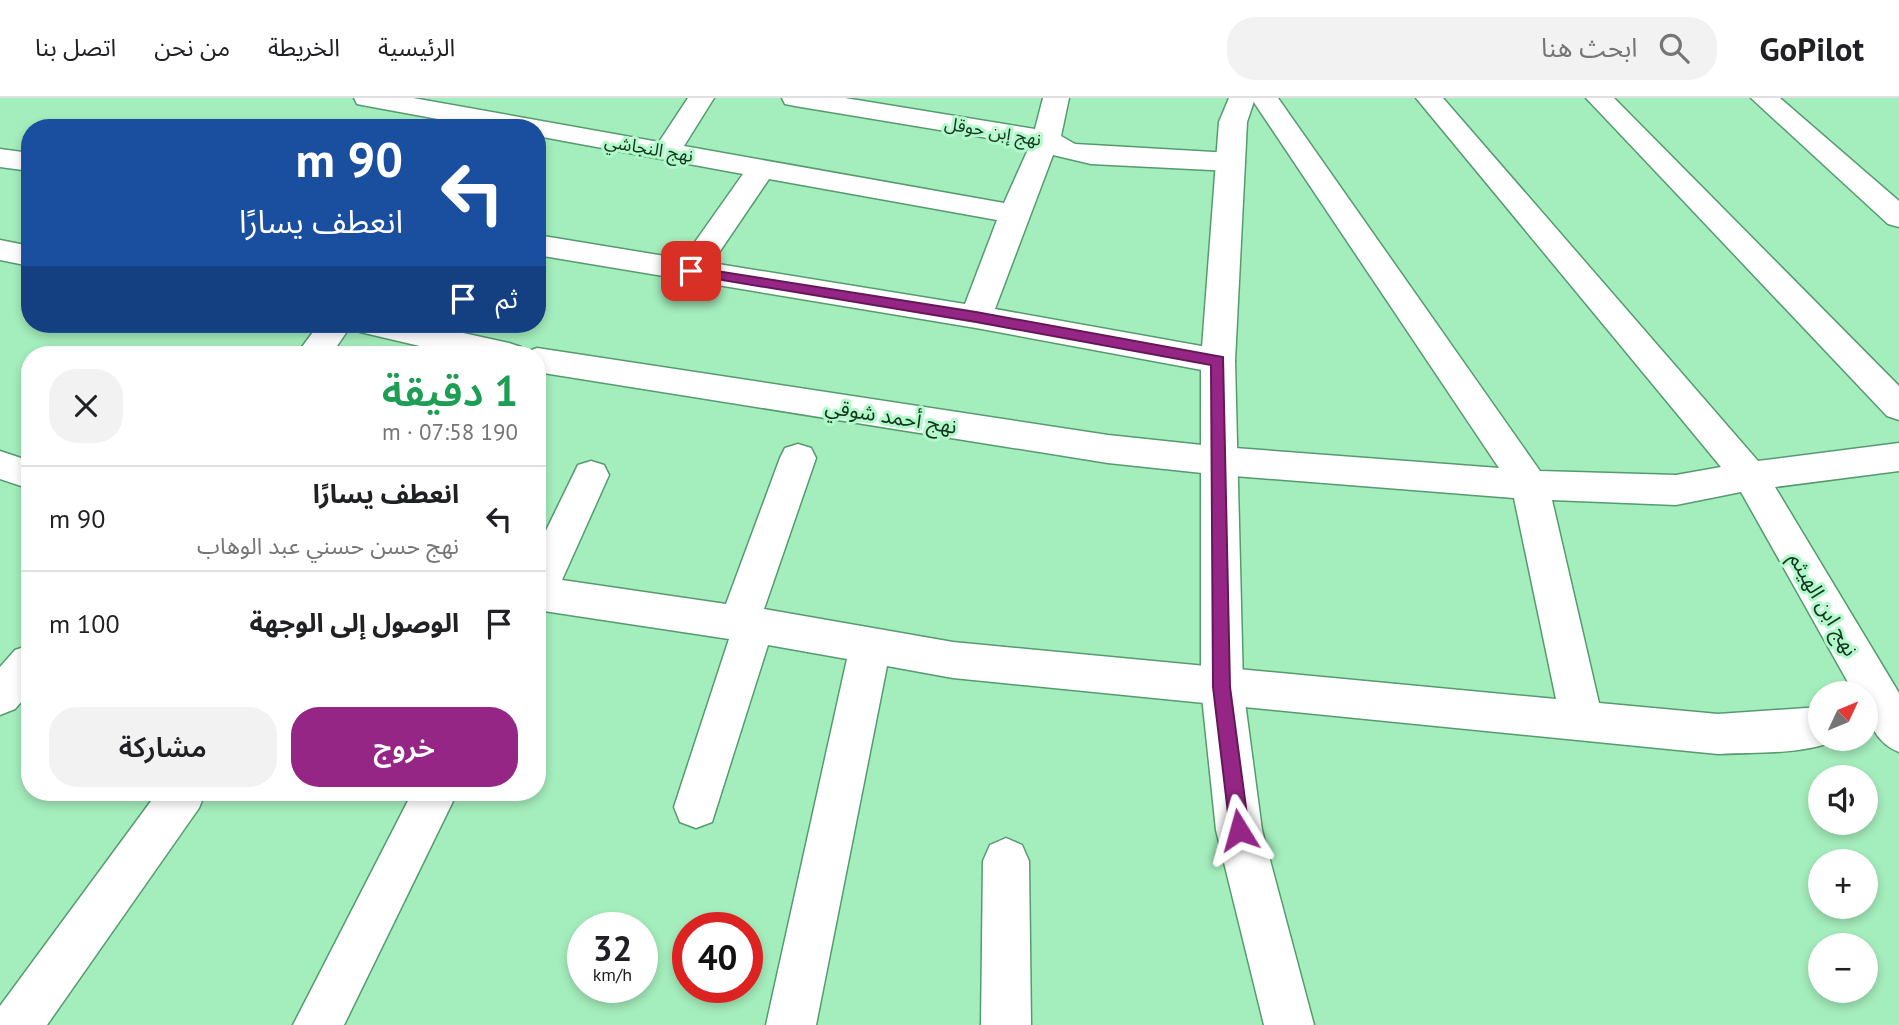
<!DOCTYPE html>
<html lang="ar">
<meta charset="utf-8">
<style>
:root{--surface:#fff;--page:#f2f2f2;--text:#202124;--muted:#757577;--line:#e0e0e0;--accent:#962686}
body{margin:0;font-family:"PT Sans","Noto Sans Arabic",sans-serif;background:var(--page);color:var(--text);direction:rtl;height:100vh;display:flex;flex-direction:column;font-size:26px;white-space:nowrap}
*{box-sizing:border-box;margin:0}
p{font-size:23px;color:var(--muted)}
.icon{flex:none;width:38px;height:38px;fill:none;stroke:currentColor;stroke-width:2;stroke-linecap:round;stroke-linejoin:round}
.map{position:relative;flex:1;overflow:hidden;direction:ltr}
.sheet{position:absolute;left:21px;top:248px;width:525px;height:455px;display:flex;flex-direction:column;background:var(--surface);border-radius:28px;box-shadow:0 4px 10px #0003;direction:rtl}
.sheet>*{flex:none}
.banner{position:absolute;left:21px;top:21px;width:525px;height:214px;border-radius:28px;box-shadow:0 4px 10px #0003;direction:rtl;background:#1a4fa0;color:#fff;overflow:hidden}
.needle{width:46px;rotate:46deg}
.tools{position:absolute;left:1808px;top:583px;display:grid;gap:14px}
.tools a{display:grid;place-items:center;width:70px;height:70px;border-radius:50%;background:var(--surface);box-shadow:0 4px 10px #0003;font-size:35px}
.speed{position:absolute;left:567px;top:814px;display:flex;gap:14px;font-size:35px;font-weight:700;text-align:center}
.speed>*{display:grid;place-content:center;width:91px;height:91px;border-radius:50%;background:var(--surface);box-shadow:0 4px 10px #0003;line-height:1}
.speed small{font-size:18px;font-weight:400}
.speed .limit{border:10px solid #d22;background:#fff;color:#111}
.pin{position:absolute;display:grid;place-items:center;width:60px;height:60px;color:#fff;margin:-30px;border-radius:14px;box-shadow:0 4px 10px #0006}
.me{position:absolute;width:77px;margin:-38px;rotate:352deg;stroke-linejoin:round;filter:drop-shadow(0 0 5px #0008)}
.turn{display:flex;align-items:center;gap:24px;height:147px;padding:0 28px;font-size:32px}
.turn .icon{width:91px;height:91px;stroke-width:2.5}
.turn b{display:block;font-size:49px;line-height:60px}
.then{display:flex;align-items:center;height:66px;padding:0 28px;background:#0003;gap:14px;font-size:26px}
.round{display:grid;place-items:center;flex:none;width:74px;height:74px;border-radius:28px;background:var(--page)}
.headline{display:flex;align-items:center;justify-content:space-between;height:119px;padding:0 28px}
h1{font-size:42px;font-weight:600;line-height:52px;color:#1e9e55}
.primary-button{display:flex;gap:14px;margin-top:auto;padding:14px 28px}
.primary-button a{flex:1;height:80px;border-radius:28px;background:var(--accent);color:#fff;font-size:28px;font-weight:600;line-height:80px;text-align:center}
.primary-button a+a{background:var(--page);color:var(--text)}
ul{padding:0;list-style:none}
li{display:flex;align-items:center;gap:21px;height:105px;padding:0 28px;border-top:2px solid var(--line)}
li div{flex:1}
li b{display:block;font-size:26px}
li em{font-style:normal}
header{display:flex;align-items:center;gap:42px;box-sizing:border-box;height:98px;padding:0 35px;background:var(--surface);border-bottom:2px solid var(--line)}
header strong{font-size:33px}
nav{display:flex;gap:38px;margin-inline-start:auto;font-size:24px}
.search{width:490px;height:63px;background:var(--page);display:flex;align-items:center;gap:18px;box-sizing:border-box;padding:0 24px;border-radius:28px;color:var(--muted);font-size:26px}
.map>svg:first-child{display:block}
.lines{fill:none;stroke-linecap:round;stroke-linejoin:round}
.minor-casing{stroke:#559b6f;stroke-width:3}
.tertiary-casing{stroke:#559b6f;stroke-width:3}
.minor{fill:#fff;fill-rule:evenodd}
.tertiary{fill:#fff;fill-rule:evenodd}
.route{fill:#962686;stroke:#621957;stroke-width:2}
.labels{text-anchor:middle;dominant-baseline:central;stroke-width:6;stroke-linejoin:round;paint-order:stroke}
.far-street-label{font-size:18px;fill:#163421;stroke:#b1fac9}
.street-label{font-size:21px;fill:#163421;stroke:#b1fac9}
</style>
<header>
<strong>GoPilot</strong>
<div class="search"><svg class="icon" aria-label="search" viewBox="0 0 24 24"><circle cx="10" cy="10" r="6"/><path d="M15 15l6 6"/></svg>ابحث هنا</div>
<nav><a>الرئيسية</a><a>الخريطة</a><a>من نحن</a><a>اتصل بنا</a></nav>
</header>
<div class="map">
<svg width="1899" height="927" viewBox="0 0 1899 927">
<rect width="100%" height="100%" fill="#a4edbc"/>
<g class="lines">
<defs>
<g id="minor">
<path d="M354 0H413L659 44 688 0H714L684 48 1004 105 1030 47 795 8 785 6 782 0H845L1035 31 1043 0H1069L1061 38 1075 46 1231 55 1241 58 1245 64 1241 70 1231 73 1091 66 1053 57 995 211 1218 251 1230 254 1235 263 1230 272 1218 275 976 230 537 157V137L683 161 743 76 537 38V30H487L367 8 357 6ZM769 81 997 122 965 206 712 165Z"/>
<path d="M1251 0H1278L1540 373 1676 377 1721 369 1416 0H1443L1758 363 1899 345V373L1775 389 1899 595V654C1874 644 1866 621 1866 595H1854L1741 394 1676 407 1552 402 1599 605 1718 616 1820 609V640H1836L1835 643C1798 657 1757 654 1718 656L953 580 887 568 816 927H766L847 561 768 547 712 724 696 730 680 724 674 709 729 541 537 512V451L578 367 591 363 604 367 609 377 562 482 726 506 780 360 785 350 798 346 811 350 816 360 764 511 953 544 1556 601 1514 400 1221 377 1108 365 537 274V257H458L360 234 356 226H422L509 245 521 249 524 255 537 250 1108 337 1221 349 1499 370Z"/>
<path d="M1586 0H1614L1899 288V322L1887 318Z"/>
<path d="M1751 0H1780L1899 103V129L1888 126Z"/>
<path d="M0 51 30 55V73L0 69Z"/>
<path d="M0 142 30 148V168L0 162Z"/>
<path d="M319 226H352L331 257H296Z"/>
<path d="M0 353 30 363V391L0 381Z"/>
<path d="M30 547V594L15 611 0 617V569L15 552Z"/>
<path d="M157 695H205L199 710 47 927H0V908Z"/>
<path d="M412 695H457L344 927H293Z"/>
<path d="M1006 740 1022 747 1029 763 1031 927H981L983 763 990 747Z"/>
</g>
<path id="tertiary" d="M1229 0H1255L1247 24 1235 263 1243 589 1262 732 1314 927H1264L1216 732 1201 589V263L1219 24Z"/>
</defs>
<use href="#minor" class="minor-casing"/>
<use href="#tertiary" class="tertiary-casing"/>
<use href="#minor" class="minor"/>
<use href="#tertiary" class="tertiary"/>
</g>
<path class="route" d="M691 169 976 214 1223 259 1230 589 1249 732 1246 739 1239 741 1233 739 1230 732 1213 589 1211 267 976 224 686 176V170Z"/>
<g class="labels">
<g class="far-street-label">
<text transform="translate(993 33) rotate(10)">نهج إبن حوقل</text>
<text transform="translate(649 50) rotate(10)">نهج النجاشي</text>
</g>
<g class="street-label">
<text transform="translate(891 318) rotate(9)">نهج أحمد شوقي</text>
<text transform="translate(1824 506) rotate(60)">نهج ابن الهيثم</text>
</g>
</g>
</svg>
<div class="tools">
<a><svg class="needle" viewBox="-14 -14 28 28"><path d="M0-13l5 13h-10z" fill="#e53935"/><path d="M0 13l5-13h-10z" fill="#757577"/></svg></a>
<a><svg class="icon" aria-label="sound" viewBox="0 0 24 24"><path d="M4 9h4l5-4v14l-5-4H4zM17 9q2 3 0 6"/></svg></a>
<a>+</a>
<a>−</a>
</div>
<div class="speed"><div>32<small>km/h</small></div><div class="limit">40</div></div>
<div class="pin" style="left:691px;top:173px;background:#d93025"><svg class="icon" aria-label="arrive" viewBox="0 0 24 24"><path d="M6 21V4h12l-3 4 3 4H6"/></svg></div>
<svg class="me" style="left:1239px;top:732px" viewBox="-20 -20 40 40"><path d="M0-17L14 15 0 8-14 15z" fill="#962686" stroke="#fff" stroke-width="4"/></svg>
<div class="banner">
<div class="turn"><svg class="icon" aria-label="left" viewBox="0 0 24 24"><path d="M17 20v-9H6M10 6l-5 5 5 5"/></svg><div><b>90 m</b>انعطف يسارًا</div></div>
<div class="then">ثم<svg class="icon" aria-label="arrive" viewBox="0 0 24 24"><path d="M6 21V4h12l-3 4 3 4H6"/></svg></div>
</div>
<section class="sheet">
<div class="headline"><div><h1>1 دقيقة</h1><p>190 m · 07:58</p></div><a class="round"><svg class="icon" aria-label="close" viewBox="0 0 24 24"><path d="M6 6l12 12M18 6L6 18"/></svg></a></div>
<ul>
<li><svg class="icon" aria-label="left" viewBox="0 0 24 24"><path d="M17 20v-9H6M10 6l-5 5 5 5"/></svg><div><b>انعطف يسارًا</b><p>نهج حسن حسني عبد الوهاب</p></div><em>90 m</em></li>
<li><svg class="icon" aria-label="arrive" viewBox="0 0 24 24"><path d="M6 21V4h12l-3 4 3 4H6"/></svg><div><b>الوصول إلى الوجهة</b></div><em>100 m</em></li>
</ul>
<div class="primary-button"><a>خروج</a><a>مشاركة</a></div>
</section>
</div>
